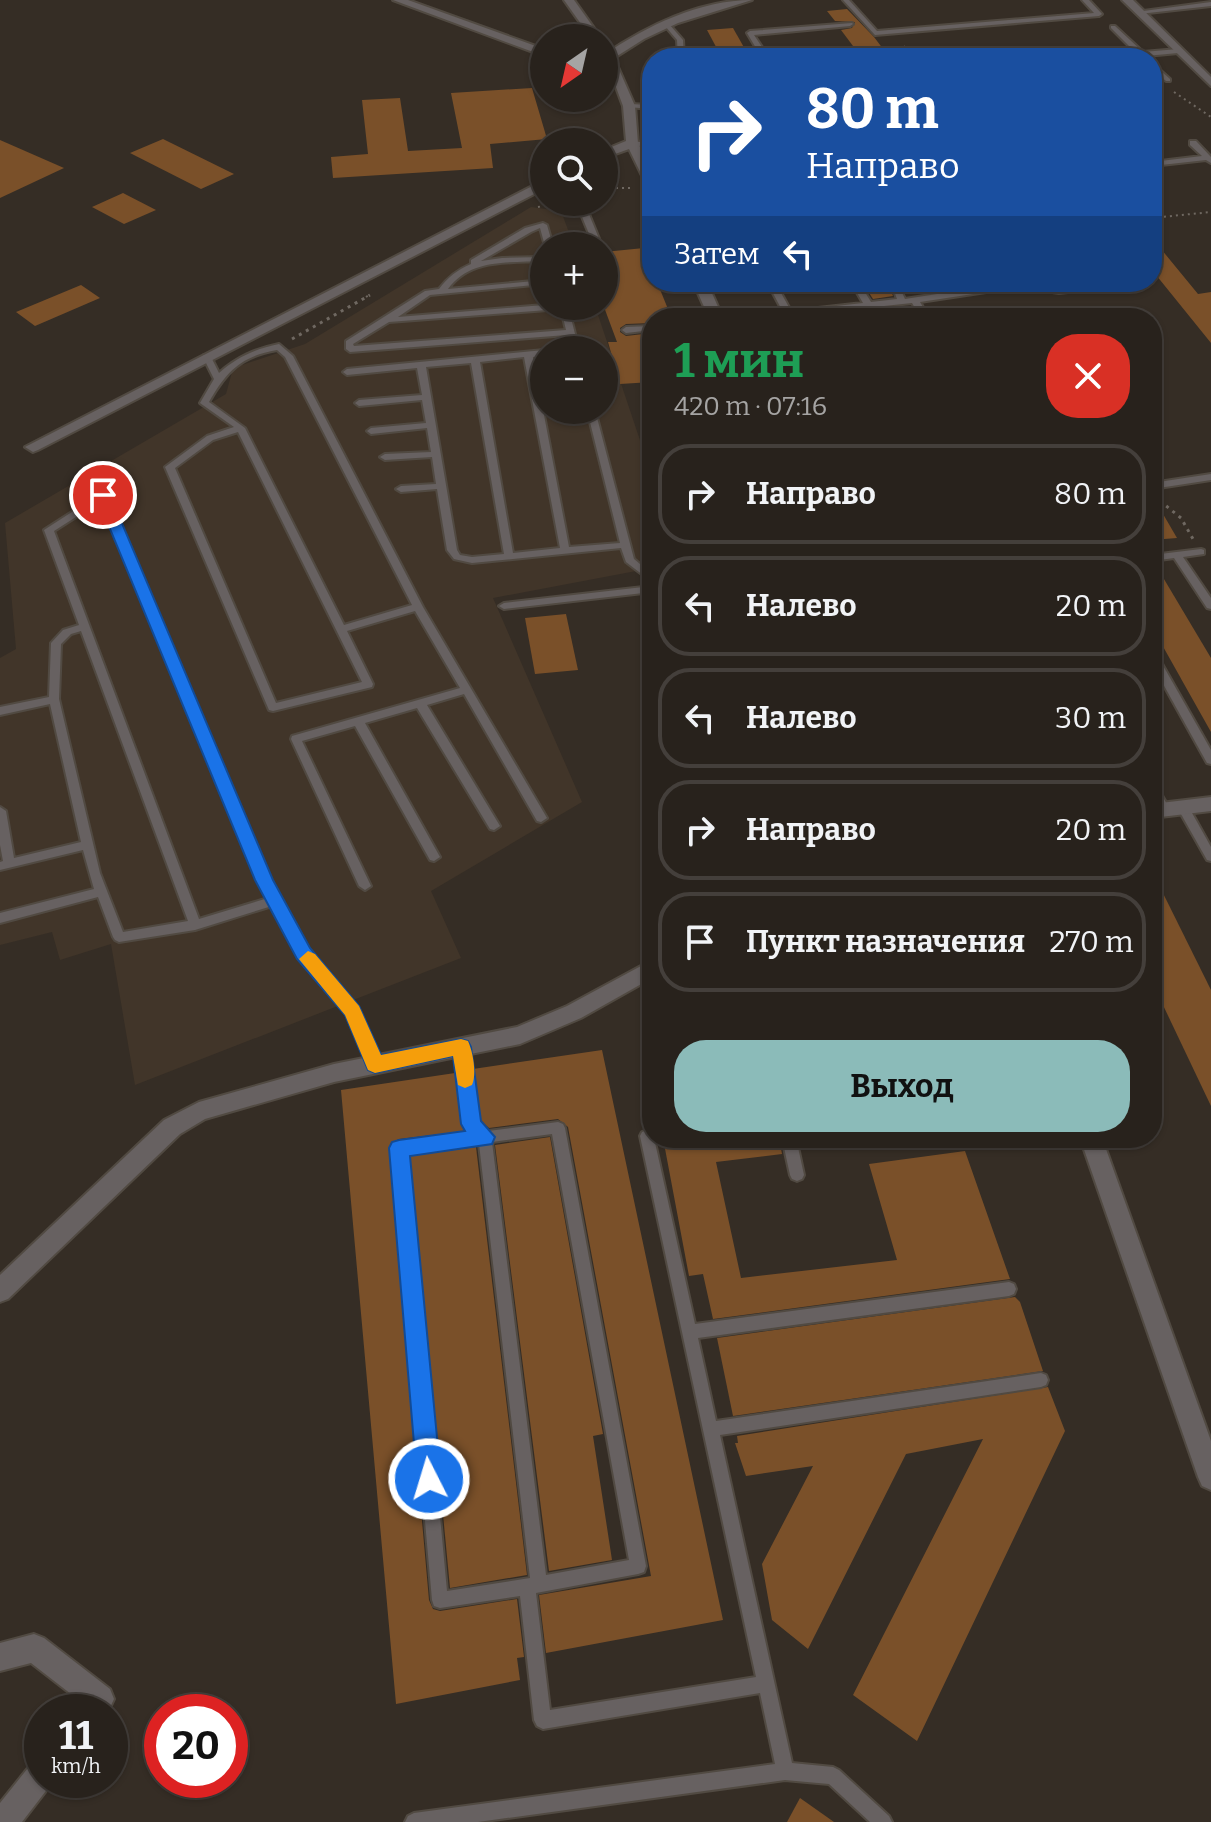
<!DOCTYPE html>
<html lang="ru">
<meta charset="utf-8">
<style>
:root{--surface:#28221c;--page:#302a25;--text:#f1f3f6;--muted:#a5a4a3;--line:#443f3b;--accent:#8bbbb9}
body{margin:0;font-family:Bitter,serif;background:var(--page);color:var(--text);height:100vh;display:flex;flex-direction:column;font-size:30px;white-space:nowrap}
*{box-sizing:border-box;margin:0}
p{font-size:26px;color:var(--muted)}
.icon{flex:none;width:44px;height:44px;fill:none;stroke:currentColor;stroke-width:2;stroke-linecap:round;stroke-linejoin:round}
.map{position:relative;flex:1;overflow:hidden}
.details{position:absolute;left:642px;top:308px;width:520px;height:840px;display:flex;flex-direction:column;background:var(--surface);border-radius:32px;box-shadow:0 2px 6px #0004,0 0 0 2px var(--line)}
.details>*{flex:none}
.guide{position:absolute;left:642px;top:48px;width:520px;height:244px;border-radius:32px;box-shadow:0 2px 6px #0004,0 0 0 2px var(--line);background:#1a4fa0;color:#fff;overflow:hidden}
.needle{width:52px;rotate:214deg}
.buttons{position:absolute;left:530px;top:24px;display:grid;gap:16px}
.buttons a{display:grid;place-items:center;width:88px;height:88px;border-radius:50%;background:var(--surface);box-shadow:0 2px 6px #0004,0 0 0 2px var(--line);font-size:40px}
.speed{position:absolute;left:24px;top:1694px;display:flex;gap:16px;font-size:40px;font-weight:700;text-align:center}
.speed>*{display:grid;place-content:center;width:104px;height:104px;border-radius:50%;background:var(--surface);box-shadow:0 2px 6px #0004,0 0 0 2px var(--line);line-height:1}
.speed small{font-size:20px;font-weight:400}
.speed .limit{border:12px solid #d22;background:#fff;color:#111}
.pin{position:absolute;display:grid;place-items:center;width:68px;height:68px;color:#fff;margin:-34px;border:4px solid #fff;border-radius:50%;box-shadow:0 2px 8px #0007}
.me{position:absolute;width:88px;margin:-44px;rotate:355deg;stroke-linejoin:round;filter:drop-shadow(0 0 6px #0008)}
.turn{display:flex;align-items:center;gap:28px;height:168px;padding:0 32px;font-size:36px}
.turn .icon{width:104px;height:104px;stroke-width:2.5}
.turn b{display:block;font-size:56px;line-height:68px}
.then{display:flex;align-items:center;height:76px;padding:0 32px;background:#0003;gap:16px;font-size:30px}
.round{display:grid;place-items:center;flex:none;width:84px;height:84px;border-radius:32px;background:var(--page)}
.head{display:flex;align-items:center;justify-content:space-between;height:136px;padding:0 32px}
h1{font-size:48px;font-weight:700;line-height:60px;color:#1e9e55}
.action{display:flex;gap:16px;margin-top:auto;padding:16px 32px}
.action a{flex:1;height:92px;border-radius:32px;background:var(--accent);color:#111;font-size:32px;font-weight:700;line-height:92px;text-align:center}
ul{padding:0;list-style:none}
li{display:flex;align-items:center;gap:24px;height:100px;margin:0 16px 12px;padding:0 16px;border:4px solid var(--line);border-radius:32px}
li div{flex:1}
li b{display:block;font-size:30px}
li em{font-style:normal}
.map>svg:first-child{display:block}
.built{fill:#413529;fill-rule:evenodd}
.building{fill:#7a5029}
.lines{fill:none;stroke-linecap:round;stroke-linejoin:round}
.service-casing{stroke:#514a42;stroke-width:4}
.minor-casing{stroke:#514a42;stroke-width:4}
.path-far1{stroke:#6f6861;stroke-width:2;stroke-dasharray:2 4;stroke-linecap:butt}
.path{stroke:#6f6861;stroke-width:3;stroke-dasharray:3 5;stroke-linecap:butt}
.service{fill:#676161;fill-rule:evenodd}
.minor{fill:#676161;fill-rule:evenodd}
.route{fill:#1a73e8;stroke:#114b97;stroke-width:2}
.slow{fill:#f59e0b}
</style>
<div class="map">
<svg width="1211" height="1822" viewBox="0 0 1211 1822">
<rect width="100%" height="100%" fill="#352d25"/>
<path class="built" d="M531 207 561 211 574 246H544V306H595L652 476V568L493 598 582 802 431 891 461 958 135 1085 111 944 60 960 52 932 0 945V658L16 649 5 523 226 394 233 368 305 344ZM544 350H604V410H544Z"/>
<g class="building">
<path d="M847 9 874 37 890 58H862L841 30 852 28 855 22 835 21 827 11Z"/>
<path d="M733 28 750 58H722L707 30Z"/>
<path d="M532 88 547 139 490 144 493 168 333 178 331 157 368 154 362 100 400 98 408 151 462 148 451 93Z"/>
<path d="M163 139 234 174 201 189 130 153Z"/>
<path d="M0 140 64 168 0 198Z"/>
<path d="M123 193 156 210 124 224 92 207Z"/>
<path d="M1152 238 1198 294 1211 292V343L1152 270Z"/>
<path d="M644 248 652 269V282H657L670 314 652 316V323L626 324 620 328V332L626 336 652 333V382L620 384 608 342H617L604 307V252Z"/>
<path d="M862 282H888L893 296 873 299Z"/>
<path d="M81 285 100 298 35 326 16 312Z"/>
<path d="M903 307 908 318H852L849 313Z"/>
<path d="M1152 495 1177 538 1152 540Z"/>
<path d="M1152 564H1155L1211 658V732L1152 627Z"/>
<path d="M566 614 578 670 535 674 525 618Z"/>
<path d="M1152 871 1211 990V1106L1152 982Z"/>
<path d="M602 1050 723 1620 546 1653 539 1595 651 1576 568 1127 558 1119 489 1128 480 1120 473 1069Z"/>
<path d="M455 1073 461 1124 466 1131 399 1139 391 1143 389 1148 429 1600 433 1609 440 1611 517 1599 524 1657 517 1658 520 1680 396 1704 341 1090Z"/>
<path d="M550 1137 603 1434 593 1436 612 1560 549 1571 495 1145Z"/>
<path d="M663 1138H779L782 1154 716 1162 741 1278 897 1260 869 1164 965 1151 1010 1279 713 1319 703 1274 689 1276Z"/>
<path d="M476 1147 527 1575 450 1588 409 1156Z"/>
<path d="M1015 1297 1020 1302 1043 1371 733 1416 717 1338Z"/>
<path d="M1048 1387 1065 1431 917 1741 853 1695 983 1439 906 1454 808 1649 772 1620 762 1564 813 1466 746 1476 735 1443H738L737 1436Z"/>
<path d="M800 1798 834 1822H787Z"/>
</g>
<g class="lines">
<defs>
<g id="service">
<path d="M843 0H849L877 31 1094 13 1082 0H1089L1102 14 1099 16 875 35Z"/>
<path d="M1211 2V6L1139 14 1136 12Z"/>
<path d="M852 23 853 24 850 26 754 35 768 56 845 49 853 58H847L843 53 788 58H762L747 33 750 31Z"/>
<path d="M665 24H669L683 40 684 58H678L677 40 665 26Z"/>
<path d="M1111 26H1115L1143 52 1178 49 1181 51 1178 53 1146 56 1148 58H1141L1111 28Z"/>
<path d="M1152 63 1170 79V81H1166L1152 69Z"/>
<path d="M629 104 652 105V109L627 107 626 106Z"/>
<path d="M629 141 652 143V147L629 145Z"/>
<path d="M1190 141H1196L1211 157V163L1206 160 1152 166V162L1202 156 1190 145Z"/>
<path d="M576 202H584L602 246H594Z"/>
<path d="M543 223 547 225 553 246H545L540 228 531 232 481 261 502 258 544 257V261C510 263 470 258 448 289L544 280V284L430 295 398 317 544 305 568 306 579 350H571L567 335 350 352 346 349V341L425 291 439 289C448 277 457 270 471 264V260L525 228ZM561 309 566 330 354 346 353 344 389 322Z"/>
<path d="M767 282H775L791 311 863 303 853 286 857 284H860L871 302 897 299 891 282H897L905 299 1014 282 1059 289 1118 282H1143L1139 284 1059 293 1019 287 920 302 929 318H921L912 303 772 318H745L749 316 783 312Z"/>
<path d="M652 326V330L626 333 622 330 626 327Z"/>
<path d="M279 344 293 356 423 607 547 818 541 822 537 821 464 694 427 705 500 826 494 830 490 829 417 708 365 723 440 857 434 861 430 860 355 726 302 741 371 886 365 890 359 886 291 739 292 736 460 688 415 611 347 631 373 684 372 687 273 711 269 710 165 467 207 436 234 427 200 403 214 379 203 357 204 355H210L219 373C237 357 255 349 279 344ZM277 350 285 357 412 605 344 625 245 428 209 402C226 372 241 356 277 350ZM238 432 362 682 276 703 175 468 213 440Z"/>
<path d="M544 350V356L533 357 569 547 620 543 587 410H595L634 559 652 574V582L626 562 621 548 472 563 454 559 447 550 437 489 401 492 396 489 401 486 436 484 432 457 385 460 380 457 385 454 431 452 427 428 371 434 367 431 371 428 426 423 422 400 359 406 355 403 359 400 422 395 417 368 347 375 343 372 347 369ZM524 357 560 548 513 553 480 362ZM471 363 504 554 472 557 460 555 457 550 426 367Z"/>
<path d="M1211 474V480L1152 489V483Z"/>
<path d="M103 492 108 495 270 880 308 950 357 1007 381 1064 380 1068 375 1069 370 1068 348 1014 300 956 272 906 195 930 119 942 115 940 113 937 98 897 0 923V913L94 889 83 850 0 870V862L3 861 0 845V807L6 811 14 858 81 842 50 704 0 715V707L49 697 51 643 63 630 79 625 44 530ZM101 501 258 880 268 898 199 919 54 531ZM81 631 188 921 123 932 100 873 59 699 61 644 71 634Z"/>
<path d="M1201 549 1204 550V554L1183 557 1211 598V609L1207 608 1174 558 1152 561V555Z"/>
<path d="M652 586V592L504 609 499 606 504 603Z"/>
<path d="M1152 652 1157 655 1211 750V764L1207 763 1152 664Z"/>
<path d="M1152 784 1156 785 1168 806 1170 809 1168 812H1160L1152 798Z"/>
<path d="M1183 803 1187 804 1211 847V861L1207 860 1177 807Z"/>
<path d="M461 1042 466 1043 467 1047 477 1121 488 1131 558 1122 563 1124 565 1128 646 1566 644 1572 638 1574 536 1593 550 1710 756 1677 640 1136 642 1132 647 1130 652 1132V1138H654L695 1324 1009 1282 1014 1284 1016 1289 1014 1294 1009 1296 698 1338 716 1421 1041 1373 1046 1375 1048 1380 1046 1385 1041 1387 720 1435 792 1763 833 1767 839 1770 889 1816 892 1822H870L829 1784 785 1780 478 1822H405L408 1816 414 1813 775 1764 760 1693 543 1729 537 1726 534 1720 520 1596 440 1608 434 1606 432 1600 392 1148 394 1144 399 1142 472 1133 464 1124 455 1047 456 1043ZM552 1134 629 1560 546 1575 492 1142ZM479 1144 530 1578 447 1591 406 1153Z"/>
<path d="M782 1138H796L804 1175 802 1179 797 1181 792 1179 790 1175Z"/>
</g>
<g id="minor">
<path d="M393 0H408L544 49V56Z"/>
<path d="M564 0H574L601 38H591Z"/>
<path d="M752 0 678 23 644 39 614 58 635 106 638 143 652 171V188L646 184 629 149 604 158V150L626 141 623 106 604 55C646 26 700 0 752 0Z"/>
<path d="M1122 0H1133L1211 77V86Z"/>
<path d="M544 180V189L38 450 33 452 25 447Z"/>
<path d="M693 282H707L723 318H709Z"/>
<path d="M1211 797V811L1152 818V804Z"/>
<path d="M652 960V978L581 1018 520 1044 334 1082 205 1119 180 1134 8 1299 0 1302V1275L164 1120 199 1102 334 1064 517 1027 567 1006Z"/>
<path d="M1080 1138H1102L1211 1441V1490L1202 1486 1198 1477Z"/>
<path d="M34 1634 44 1638 110 1689 114 1699 108 1712H76L80 1701 31 1663 0 1671V1643Z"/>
<path d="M42 1758V1780H54L52 1783 22 1822H0V1803L32 1763Z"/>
</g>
</defs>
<use href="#service" class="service-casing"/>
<use href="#minor" class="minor-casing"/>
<g class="path-far1">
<path d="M904 46 911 58"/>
<path d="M1174 92 1211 117"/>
<path d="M604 188H634"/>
<path d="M538 207 563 202"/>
<path d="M1152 218 1211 212"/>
<path d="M366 297 371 294"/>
</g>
<g class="path">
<path d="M292 339 370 295"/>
<path d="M1160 501 1181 518 1193 539"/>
</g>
<use href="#service" class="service"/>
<use href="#minor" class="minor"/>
</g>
<path class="route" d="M103 491 110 495 273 880 310 948 359 1006 381 1055 461 1039 468 1041 471 1047 481 1121 495 1137 492 1144 410 1156 441 1479 437 1488 429 1491 421 1488 417 1479 389 1148 392 1142 399 1140 465 1131 461 1124 453 1056 375 1073 368 1070 345 1015 297 959 255 880 96 495Z"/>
<path class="slow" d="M308 951 315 954 359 1006 381 1055 461 1039 468 1041C473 1052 477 1074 472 1085L465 1088 458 1085 453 1056 375 1073 368 1070 345 1015 299 959Z"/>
</svg>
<div class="buttons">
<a><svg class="needle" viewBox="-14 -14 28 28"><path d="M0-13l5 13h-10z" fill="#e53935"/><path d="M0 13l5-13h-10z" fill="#a5a4a3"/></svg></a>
<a><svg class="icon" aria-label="search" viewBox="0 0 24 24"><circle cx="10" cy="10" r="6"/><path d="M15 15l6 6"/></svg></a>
<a>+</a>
<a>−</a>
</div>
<div class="speed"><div>11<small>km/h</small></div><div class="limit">20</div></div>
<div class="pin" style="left:103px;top:495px;background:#d93025"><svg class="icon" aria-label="arrive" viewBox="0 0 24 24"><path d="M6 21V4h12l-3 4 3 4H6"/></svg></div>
<svg class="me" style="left:429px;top:1479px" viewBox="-20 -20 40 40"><circle r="17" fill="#1a73e8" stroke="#fff" stroke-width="3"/><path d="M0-11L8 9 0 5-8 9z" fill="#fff"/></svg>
<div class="guide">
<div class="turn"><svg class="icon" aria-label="right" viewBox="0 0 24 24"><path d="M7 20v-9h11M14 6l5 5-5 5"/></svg><div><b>80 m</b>Направо</div></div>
<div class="then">Затем<svg class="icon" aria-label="left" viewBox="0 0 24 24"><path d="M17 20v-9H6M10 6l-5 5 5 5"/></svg></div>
</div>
<section class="details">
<div class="head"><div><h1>1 мин</h1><p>420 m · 07:16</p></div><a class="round" style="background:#d93025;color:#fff"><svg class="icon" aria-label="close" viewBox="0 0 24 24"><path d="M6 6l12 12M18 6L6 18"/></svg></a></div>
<ul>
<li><svg class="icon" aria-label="right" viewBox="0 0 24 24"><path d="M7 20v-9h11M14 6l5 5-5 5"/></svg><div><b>Направо</b></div><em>80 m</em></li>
<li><svg class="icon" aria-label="left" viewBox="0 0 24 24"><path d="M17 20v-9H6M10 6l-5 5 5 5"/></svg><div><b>Налево</b></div><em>20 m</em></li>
<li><svg class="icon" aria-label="left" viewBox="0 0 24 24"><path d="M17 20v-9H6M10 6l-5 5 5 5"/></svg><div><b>Налево</b></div><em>30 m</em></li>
<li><svg class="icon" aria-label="right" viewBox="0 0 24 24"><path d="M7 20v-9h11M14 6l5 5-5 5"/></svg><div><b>Направо</b></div><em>20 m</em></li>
<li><svg class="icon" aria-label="arrive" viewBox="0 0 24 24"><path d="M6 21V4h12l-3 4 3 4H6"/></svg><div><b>Пункт назначения</b></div><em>270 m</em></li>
</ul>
<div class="action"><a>Выход</a></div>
</section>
</div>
